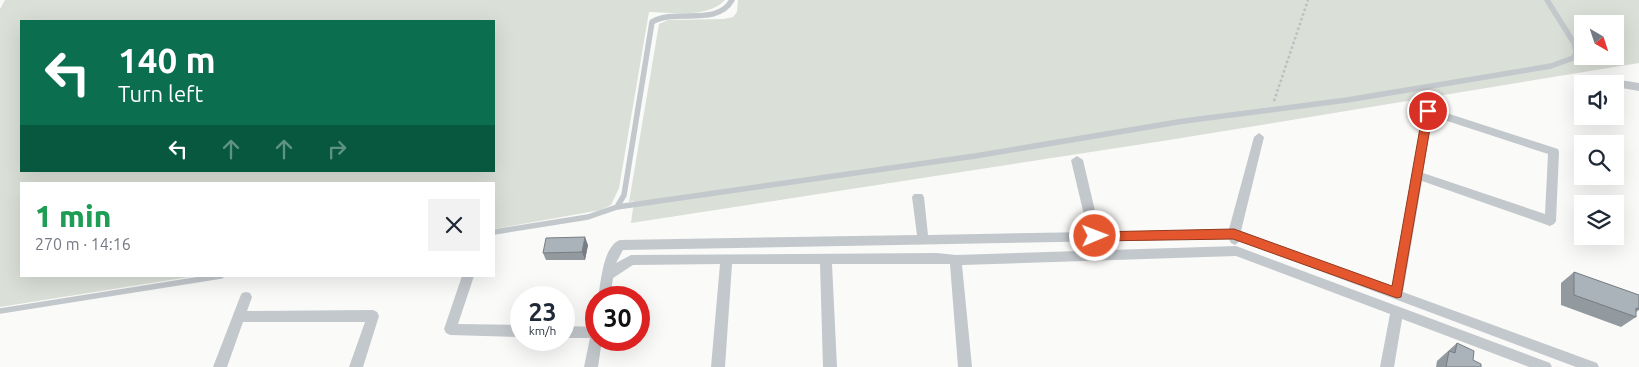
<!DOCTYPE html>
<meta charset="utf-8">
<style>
:root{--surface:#fff;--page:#f2f2f3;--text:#1f2937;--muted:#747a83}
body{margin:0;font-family:Ubuntu,sans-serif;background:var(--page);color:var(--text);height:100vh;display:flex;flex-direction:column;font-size:19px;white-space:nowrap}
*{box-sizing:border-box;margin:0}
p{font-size:16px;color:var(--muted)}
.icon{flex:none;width:28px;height:28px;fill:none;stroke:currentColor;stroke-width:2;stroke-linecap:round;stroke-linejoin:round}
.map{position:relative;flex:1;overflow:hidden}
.drawer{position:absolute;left:20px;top:182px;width:475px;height:95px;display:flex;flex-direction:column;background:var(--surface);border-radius:0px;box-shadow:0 5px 20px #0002}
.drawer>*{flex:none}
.top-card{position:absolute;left:20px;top:20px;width:475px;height:152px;border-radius:0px;box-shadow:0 5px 20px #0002;background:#0b6e4f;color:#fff;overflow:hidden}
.needle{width:32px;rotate:141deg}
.buttons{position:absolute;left:1574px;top:15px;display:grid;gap:10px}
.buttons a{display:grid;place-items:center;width:50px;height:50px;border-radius:0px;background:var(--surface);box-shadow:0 5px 20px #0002;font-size:25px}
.speed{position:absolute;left:510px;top:286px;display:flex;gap:10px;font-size:25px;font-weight:700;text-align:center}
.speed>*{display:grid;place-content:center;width:65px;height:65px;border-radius:50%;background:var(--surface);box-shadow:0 5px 20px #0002;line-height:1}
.speed small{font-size:12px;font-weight:400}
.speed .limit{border:8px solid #d22;background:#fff;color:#111}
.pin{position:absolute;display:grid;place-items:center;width:42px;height:42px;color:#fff;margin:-21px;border:2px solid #fff;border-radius:50%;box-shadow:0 1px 5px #0007}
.me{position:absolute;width:55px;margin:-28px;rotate:89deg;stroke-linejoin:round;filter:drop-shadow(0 0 4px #0008)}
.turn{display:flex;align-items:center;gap:18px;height:105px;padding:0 15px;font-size:22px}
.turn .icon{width:65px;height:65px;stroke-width:2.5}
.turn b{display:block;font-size:35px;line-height:42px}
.lanes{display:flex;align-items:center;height:48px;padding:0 15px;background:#0003;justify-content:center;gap:25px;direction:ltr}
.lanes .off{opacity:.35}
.round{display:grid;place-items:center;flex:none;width:52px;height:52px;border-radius:0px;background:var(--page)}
.head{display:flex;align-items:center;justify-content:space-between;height:85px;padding:0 15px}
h1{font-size:30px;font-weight:800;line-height:38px;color:#1e9e55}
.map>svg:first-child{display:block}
.green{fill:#dadfd7;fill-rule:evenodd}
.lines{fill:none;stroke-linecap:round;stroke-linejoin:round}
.path{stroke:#bbbfc2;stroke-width:2.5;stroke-dasharray:2.5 2.5;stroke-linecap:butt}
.lane{stroke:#c3c8cc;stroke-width:5.5}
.street{fill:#c3c8cc;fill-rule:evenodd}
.wall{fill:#929a9f}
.shaded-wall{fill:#777d82}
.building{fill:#aab3b9;stroke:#777d82}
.route{fill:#e4572e;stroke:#94391e}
</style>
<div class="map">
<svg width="1639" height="367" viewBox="0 0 1639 367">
<rect width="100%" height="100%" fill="#fafaf8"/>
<g class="green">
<path d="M5 0H725C707 19 672 12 649 12L619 188 611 205 601 210 494 229V184H21V276H195L0 307V9ZM21 21H494V171H21Z"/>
<path d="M738 0H1639V63L1169 140 631 223 634 201 629 202 659 24 668 20 724 19 733 17 737 12ZM1582 24H1615V56H1582Z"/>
</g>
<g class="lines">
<path class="path" d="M1274 101 1308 0"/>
<g class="lane">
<path d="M617 207 975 156 1184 121 1347 100 1551 66 1573 58 1576 53 1574 43 1547 0"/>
<path d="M494 232 588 217 617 207 624 195 652 22C676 8 717 27 732 0"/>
<path d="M0 311 221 276"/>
</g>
<g class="street">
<path d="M1620 80 1639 83V91L1616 87 1615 84Z"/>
<path d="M1428 107 1558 149 1559 152 1556 221 1554 224 1550 226 1422 181 1403 292 1597 363 1599 367H1576L1240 241 1235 245 1231 243 1229 239 623 250 616 263 631 255 937 253 956 255 1236 246 1550 363 1552 367H1529L1402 319 1394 367H1380L1390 314 1236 256 962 265 972 367H958L950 264H832L837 367H823L820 264H732L725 367H711L720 264 633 265 613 278 610 298H598C601 282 603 246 620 240L917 235 912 197 914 194H922L924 197 928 235 1088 232 1071 160 1077 156 1083 160 1100 232 1229 229 1254 137 1259 133 1264 137 1241 231 1392 287 1423 111ZM1432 116 1548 154 1545 214 1423 173Z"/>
<path d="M462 276H474L458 324 521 325V337L450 335 446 333 444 329Z"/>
<path d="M246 292 250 293 252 297 247 311 373 310 377 312 379 316 363 367H349L365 322H243L227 367H213L240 297 242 293Z"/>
<path d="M564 326 596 327V340H602L598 367H584L590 338H564Z"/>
</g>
</g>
<g class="wall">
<path d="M588 245 585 260H546L543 253Z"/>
<path d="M1574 272 1639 295V310L1636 312V317L1621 327 1561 305V283Z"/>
<path d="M1457 343 1473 360 1481 367H1436L1437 361Z"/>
</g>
<path class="shaded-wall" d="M585 237 588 245 585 260 582 252Z"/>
<g class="building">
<path d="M585 237 582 252 543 253 546 238Z"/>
<path d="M1574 272 1639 295V309L1636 308V317L1574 295Z"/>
<path d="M1457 343 1474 351 1473 360 1481 364V367H1446L1449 351 1455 353Z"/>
</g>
<path class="route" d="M1428 107 1433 111 1401 297 1397 298 1233 239 1095 241 1089 236 1095 232 1234 229 1392 286 1423 111Z"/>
</svg>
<div class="buttons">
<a><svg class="needle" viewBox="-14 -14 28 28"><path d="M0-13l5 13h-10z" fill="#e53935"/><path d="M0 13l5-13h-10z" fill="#747a83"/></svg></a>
<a><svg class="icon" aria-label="sound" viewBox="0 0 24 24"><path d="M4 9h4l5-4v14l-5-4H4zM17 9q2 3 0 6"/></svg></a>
<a><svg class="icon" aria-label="search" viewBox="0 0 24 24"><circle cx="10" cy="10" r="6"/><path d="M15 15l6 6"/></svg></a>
<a><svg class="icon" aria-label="layers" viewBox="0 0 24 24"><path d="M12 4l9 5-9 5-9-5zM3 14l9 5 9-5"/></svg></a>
</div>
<div class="speed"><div>23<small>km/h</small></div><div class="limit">30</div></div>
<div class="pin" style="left:1428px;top:111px;background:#d93025"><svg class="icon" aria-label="arrive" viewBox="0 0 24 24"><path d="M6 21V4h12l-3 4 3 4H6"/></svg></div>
<svg class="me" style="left:1095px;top:236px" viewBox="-20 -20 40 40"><circle r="17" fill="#e4572e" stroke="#fff" stroke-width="3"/><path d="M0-11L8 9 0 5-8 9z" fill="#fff"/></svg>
<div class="top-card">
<div class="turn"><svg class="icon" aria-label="left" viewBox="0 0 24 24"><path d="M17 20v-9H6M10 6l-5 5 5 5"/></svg><div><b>140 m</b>Turn left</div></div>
<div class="lanes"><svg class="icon" aria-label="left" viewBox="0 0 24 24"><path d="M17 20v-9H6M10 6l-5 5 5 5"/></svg><svg class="icon off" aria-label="ahead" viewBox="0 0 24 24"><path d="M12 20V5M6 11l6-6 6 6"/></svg><svg class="icon off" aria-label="ahead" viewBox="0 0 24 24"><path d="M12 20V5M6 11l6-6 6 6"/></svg><svg class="icon off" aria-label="right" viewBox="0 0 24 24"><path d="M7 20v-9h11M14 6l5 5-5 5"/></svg></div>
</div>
<section class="drawer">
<div class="head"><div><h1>1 min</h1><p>270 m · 14:16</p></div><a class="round"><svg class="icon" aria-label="close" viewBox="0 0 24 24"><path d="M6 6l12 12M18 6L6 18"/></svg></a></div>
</section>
</div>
